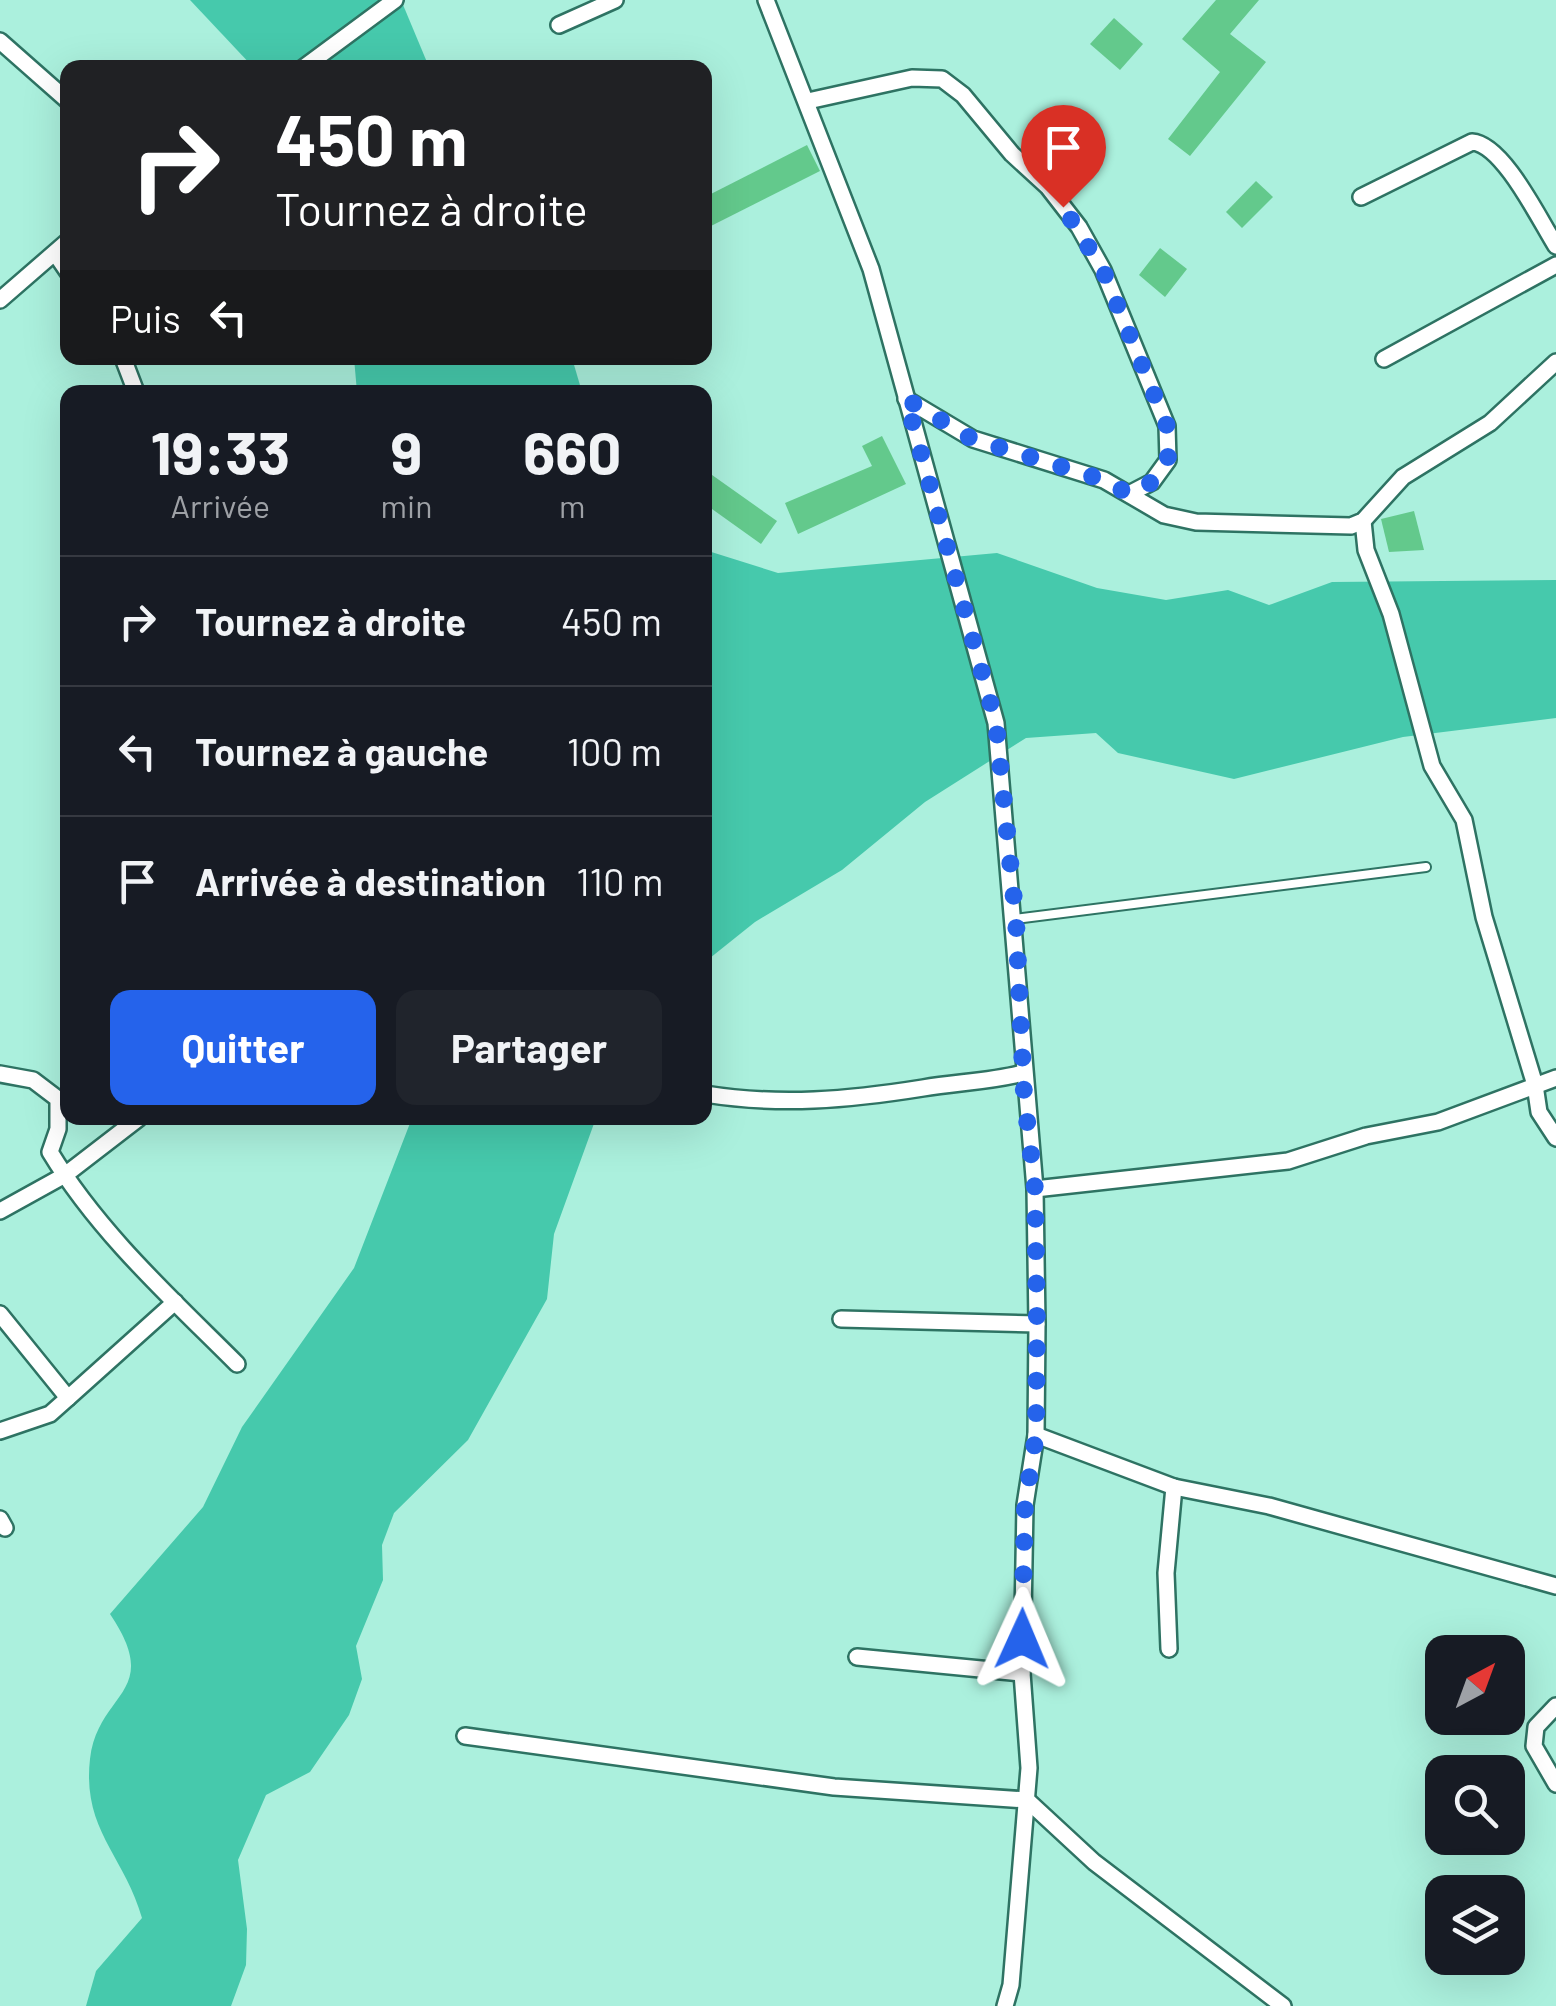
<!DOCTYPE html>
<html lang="fr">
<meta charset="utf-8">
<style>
:root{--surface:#171b24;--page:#20242c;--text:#f1f3f6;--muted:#9ea1a6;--line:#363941;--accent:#2563eb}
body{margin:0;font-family:Barlow,sans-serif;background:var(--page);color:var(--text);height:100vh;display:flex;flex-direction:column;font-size:38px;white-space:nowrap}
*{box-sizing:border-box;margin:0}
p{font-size:32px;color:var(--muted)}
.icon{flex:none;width:55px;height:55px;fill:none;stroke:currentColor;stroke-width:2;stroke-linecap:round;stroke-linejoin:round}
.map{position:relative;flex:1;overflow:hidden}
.side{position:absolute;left:60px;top:385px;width:652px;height:740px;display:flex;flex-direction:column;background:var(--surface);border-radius:20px;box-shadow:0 10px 40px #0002}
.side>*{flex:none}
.hud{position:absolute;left:60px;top:60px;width:652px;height:305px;border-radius:20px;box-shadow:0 10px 40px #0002;background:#202124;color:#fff;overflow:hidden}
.needle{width:65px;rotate:41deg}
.fabs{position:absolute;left:1425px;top:1635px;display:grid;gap:20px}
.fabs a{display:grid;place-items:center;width:100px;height:100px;border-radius:20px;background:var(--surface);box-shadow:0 10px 40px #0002;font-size:50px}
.pin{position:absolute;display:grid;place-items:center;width:85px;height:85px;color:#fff;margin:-102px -42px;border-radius:50% 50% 50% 0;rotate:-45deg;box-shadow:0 0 10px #0007}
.pin .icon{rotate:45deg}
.me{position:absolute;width:110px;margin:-55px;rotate:1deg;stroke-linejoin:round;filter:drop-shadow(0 0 8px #0008)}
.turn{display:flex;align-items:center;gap:35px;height:210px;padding:0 50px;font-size:45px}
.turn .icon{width:130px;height:130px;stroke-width:2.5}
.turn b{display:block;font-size:70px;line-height:85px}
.then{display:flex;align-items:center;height:95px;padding:0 50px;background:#0003;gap:20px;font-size:38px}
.eta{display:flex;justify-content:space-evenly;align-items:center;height:170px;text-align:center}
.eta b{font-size:60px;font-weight:700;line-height:70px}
.primary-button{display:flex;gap:20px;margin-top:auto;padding:20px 50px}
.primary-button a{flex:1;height:115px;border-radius:20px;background:var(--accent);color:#fff;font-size:40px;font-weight:700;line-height:115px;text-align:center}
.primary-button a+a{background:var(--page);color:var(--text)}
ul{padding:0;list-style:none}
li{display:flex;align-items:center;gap:30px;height:130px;padding:0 50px;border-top:2px solid var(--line)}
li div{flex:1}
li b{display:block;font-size:38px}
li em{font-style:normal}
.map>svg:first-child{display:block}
.green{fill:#46c9ac}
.building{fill:#63c98c}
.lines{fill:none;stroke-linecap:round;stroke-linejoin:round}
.lane-casing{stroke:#2e7363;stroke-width:12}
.street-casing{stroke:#2e7363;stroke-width:20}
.lane{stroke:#fff;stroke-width:8}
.street{stroke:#fff;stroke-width:15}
.route{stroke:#2563eb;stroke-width:18;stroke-dasharray:0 32.4}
</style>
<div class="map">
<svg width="1556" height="2006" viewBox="0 0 1556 2006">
<rect width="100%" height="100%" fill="#abf0dd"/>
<g class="green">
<path d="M190 0H401L429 67H253Z"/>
<path d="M354 358H572L582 392H357Z"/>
<path d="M705 550 778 573 997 553 1097 588 1166 600 1228 590 1269 605 1332 582 1556 580V718L1403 737 1234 779 1118 753 1096 733 1026 738 925 802 842 870 755 922 705 962Z"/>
<path d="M412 1118H596L554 1234 547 1299 468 1440 394 1513 382 1545 383 1580 356 1646 362 1679 349 1715 310 1772 266 1795 238 1860 247 1929 246 1965 231 2006H86L96 1971 142 1918C124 1855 82 1830 90 1759 98 1691 164 1694 110 1614L203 1507 242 1427 354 1268Z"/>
</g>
<g class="building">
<path d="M1216 0H1259L1230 34 1266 62 1190 156 1168 139 1220 72 1182 39Z"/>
<path d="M1114 18 1143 44 1120 70 1090 44Z"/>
<path d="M807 145 820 171 705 229V197Z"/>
<path d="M1256 181 1273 197 1242 228 1226 212Z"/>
<path d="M1160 248 1187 269 1165 297 1139 275Z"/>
<path d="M882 436 906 484 798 534 785 503 872 466 862 446Z"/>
<path d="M705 470 777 521 761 544 705 504Z"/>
<path d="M1414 511 1424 550 1389 552 1381 519Z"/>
</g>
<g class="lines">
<defs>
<path id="lane" d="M1015 919 1426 867"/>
<g id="street">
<path d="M766 0 871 269 996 723 1035 1189 1037 1324 1036 1435 1025 1505 1022 1673 1029 1768 1011 1985 1005 2006"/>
<path d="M559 25 615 0"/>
<path d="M0 41 68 101"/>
<path d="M303 68 395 0"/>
<path d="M808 101 912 78 942 79 963 95 1012 154 1048 187 1079 227 1103 270 1167 426 1168 460 1152 482 1129 494"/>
<path d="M1361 197 1472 142C1503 144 1539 219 1556 246"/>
<path d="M55 253 68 272"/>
<path d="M0 300 68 241"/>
<path d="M123 358 136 392"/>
<path d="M1384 359 1556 265"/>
<path d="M906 399 973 439 1104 480 1164 515 1196 522 1351 526 1363 521 1403 477 1490 423 1556 362"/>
<path d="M1363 521 1366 550 1391 614 1432 766 1464 820 1484 917 1535 1085 1539 1112 1556 1138"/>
<path d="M0 1074 33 1080 58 1099V1129L50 1152C99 1233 171 1298 237 1364"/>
<path d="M705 1094C780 1106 848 1100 923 1088 957 1082 989 1082 1023 1073"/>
<path d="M1035 1189 1288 1161 1366 1136 1438 1122 1556 1078"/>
<path d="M0 1211 65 1175 139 1118"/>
<path d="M0 1314 68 1398 50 1414 0 1431"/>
<path d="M841 1319 1037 1324"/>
<path d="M68 1398 175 1302"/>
<path d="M1036 1435 1174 1487 1269 1506 1556 1586"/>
<path d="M0 1519 5 1528"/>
<path d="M1169 1649 1166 1573 1174 1487"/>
<path d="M857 1657 1022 1673"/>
<path d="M1556 1706 1536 1727 1534 1746 1556 1784"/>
<path d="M465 1736 834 1787 1027 1800 1094 1862 1283 2006"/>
</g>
</defs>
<use href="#lane" class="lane-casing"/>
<use href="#street" class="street-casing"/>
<use href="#lane" class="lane"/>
<use href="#street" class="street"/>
</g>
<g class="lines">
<path class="route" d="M1022 1639 1025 1505 1036 1435 1037 1324 1035 1189 1024 1094 1016 919 996 723 906 399 972 439 1104 480 1129 494 1152 482 1168 460 1167 426 1103 270 1063 207"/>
</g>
</svg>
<div class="fabs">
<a><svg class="needle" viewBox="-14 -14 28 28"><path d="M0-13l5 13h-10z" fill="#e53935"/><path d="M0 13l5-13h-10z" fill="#9ea1a6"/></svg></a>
<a><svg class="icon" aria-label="search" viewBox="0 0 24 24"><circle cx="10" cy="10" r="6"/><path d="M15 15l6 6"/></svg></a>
<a><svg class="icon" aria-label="layers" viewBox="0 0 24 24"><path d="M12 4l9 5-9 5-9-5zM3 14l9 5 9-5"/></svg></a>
</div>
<div class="pin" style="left:1063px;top:207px;background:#d93025"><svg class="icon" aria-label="arrive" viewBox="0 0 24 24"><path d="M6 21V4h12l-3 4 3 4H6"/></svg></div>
<svg class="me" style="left:1022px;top:1639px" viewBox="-20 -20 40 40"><path d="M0-17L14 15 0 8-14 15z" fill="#2563eb" stroke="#fff" stroke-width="4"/></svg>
<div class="hud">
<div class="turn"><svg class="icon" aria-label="right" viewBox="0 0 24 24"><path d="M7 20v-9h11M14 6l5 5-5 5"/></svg><div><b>450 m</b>Tournez à droite</div></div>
<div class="then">Puis<svg class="icon" aria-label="left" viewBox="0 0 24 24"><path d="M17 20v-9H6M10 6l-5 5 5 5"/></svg></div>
</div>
<section class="side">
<div class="eta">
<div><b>19:33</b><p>Arrivée</p></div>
<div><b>9</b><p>min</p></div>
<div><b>660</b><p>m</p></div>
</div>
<ul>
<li><svg class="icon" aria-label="right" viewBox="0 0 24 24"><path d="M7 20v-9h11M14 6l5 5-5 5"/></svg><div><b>Tournez à droite</b></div><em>450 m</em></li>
<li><svg class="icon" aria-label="left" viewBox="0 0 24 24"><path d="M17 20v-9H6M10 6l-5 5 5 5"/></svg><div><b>Tournez à gauche</b></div><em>100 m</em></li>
<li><svg class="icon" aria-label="arrive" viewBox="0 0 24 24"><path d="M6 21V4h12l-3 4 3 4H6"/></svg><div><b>Arrivée à destination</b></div><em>110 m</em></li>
</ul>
<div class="primary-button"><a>Quitter</a><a>Partager</a></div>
</section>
</div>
